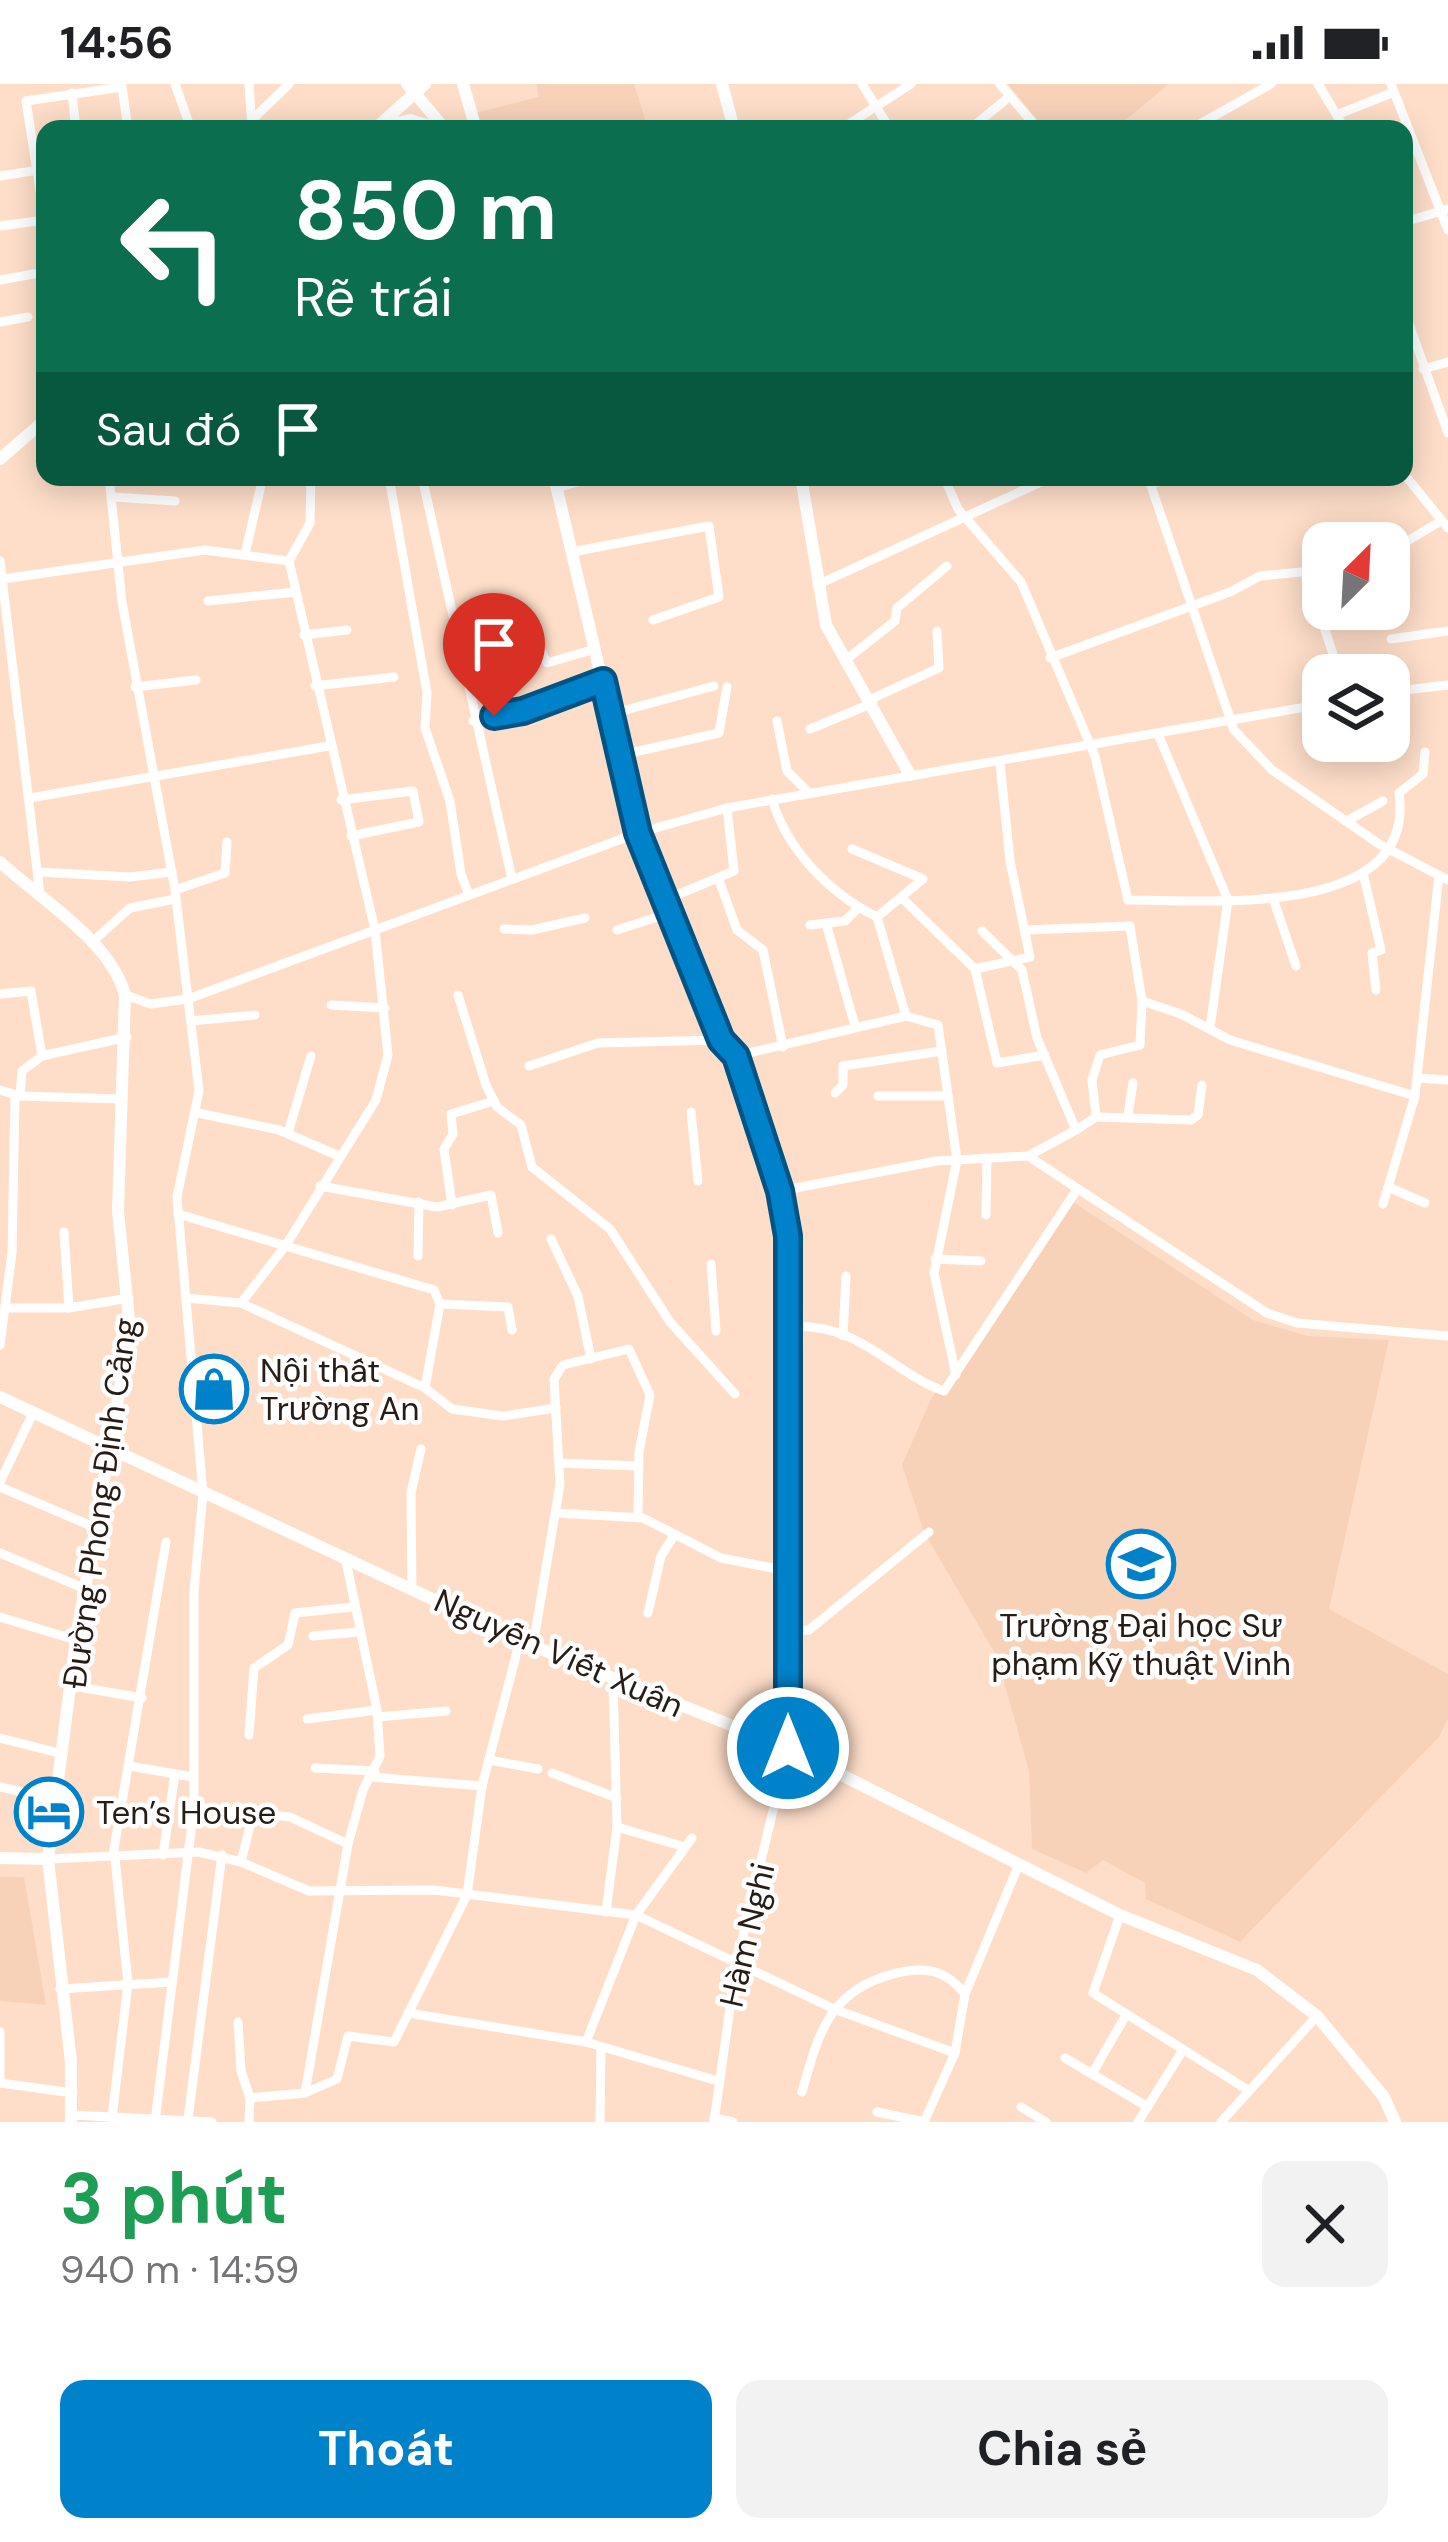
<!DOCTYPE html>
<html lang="vi">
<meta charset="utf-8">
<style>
:root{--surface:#fff;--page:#f2f2f2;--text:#202124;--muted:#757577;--accent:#0082ca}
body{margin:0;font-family:"DM Sans",sans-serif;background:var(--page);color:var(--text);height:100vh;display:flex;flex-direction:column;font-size:45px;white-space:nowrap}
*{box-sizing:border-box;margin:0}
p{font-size:39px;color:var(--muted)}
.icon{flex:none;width:66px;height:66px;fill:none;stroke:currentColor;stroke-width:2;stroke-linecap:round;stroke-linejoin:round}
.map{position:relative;height:2038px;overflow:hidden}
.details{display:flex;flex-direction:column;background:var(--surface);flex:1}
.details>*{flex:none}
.guide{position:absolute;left:36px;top:36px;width:1377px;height:366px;border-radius:24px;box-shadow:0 6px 30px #0003;background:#0b6e4f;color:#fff;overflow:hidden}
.needle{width:78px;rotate:24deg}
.fabs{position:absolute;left:1302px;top:438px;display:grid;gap:24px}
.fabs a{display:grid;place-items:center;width:108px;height:108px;border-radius:24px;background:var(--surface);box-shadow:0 6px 30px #0003;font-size:60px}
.pin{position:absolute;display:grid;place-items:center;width:102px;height:102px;color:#fff;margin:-123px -51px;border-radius:50% 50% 50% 0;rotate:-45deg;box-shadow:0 0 12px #0007}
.pin .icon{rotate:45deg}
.me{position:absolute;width:132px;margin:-66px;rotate:0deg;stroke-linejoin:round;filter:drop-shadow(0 0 9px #0008)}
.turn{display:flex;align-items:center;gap:42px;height:252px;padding:0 60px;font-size:54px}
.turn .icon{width:156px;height:156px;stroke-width:2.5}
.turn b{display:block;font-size:84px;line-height:102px}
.then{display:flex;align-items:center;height:114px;padding:0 60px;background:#0003;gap:24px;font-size:45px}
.round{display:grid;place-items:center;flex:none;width:126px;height:126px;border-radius:24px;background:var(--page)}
.headline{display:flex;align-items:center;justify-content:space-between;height:204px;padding:0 60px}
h1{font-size:72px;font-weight:700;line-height:90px;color:#1e9e55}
.primary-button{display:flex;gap:24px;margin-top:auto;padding:24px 60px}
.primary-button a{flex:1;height:138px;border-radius:24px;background:var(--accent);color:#fff;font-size:48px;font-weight:700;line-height:138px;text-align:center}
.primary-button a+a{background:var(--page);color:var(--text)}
.status{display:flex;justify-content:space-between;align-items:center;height:84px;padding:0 60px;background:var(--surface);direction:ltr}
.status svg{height:33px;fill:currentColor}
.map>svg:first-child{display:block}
.built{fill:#f8d1b9}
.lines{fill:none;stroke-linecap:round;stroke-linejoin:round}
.street{stroke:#fff;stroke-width:9}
.secondary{stroke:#fff;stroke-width:12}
.route-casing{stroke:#005483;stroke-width:30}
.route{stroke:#0082ca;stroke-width:21}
.labels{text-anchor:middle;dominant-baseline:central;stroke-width:9;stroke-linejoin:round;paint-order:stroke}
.poi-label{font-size:33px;fill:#281d16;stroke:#fff;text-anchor:start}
.street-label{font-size:33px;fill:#281d16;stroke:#fff}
</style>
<div class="status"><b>14:56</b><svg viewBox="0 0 49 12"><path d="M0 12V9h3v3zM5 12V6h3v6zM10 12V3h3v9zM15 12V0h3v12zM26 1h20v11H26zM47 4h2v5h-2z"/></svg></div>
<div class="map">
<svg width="1448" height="2038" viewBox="0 0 1448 2038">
<rect width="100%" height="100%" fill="#fedec9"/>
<g class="built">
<path d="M537 0H634L648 45H481L476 29 538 13Z"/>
<path d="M1008 0H1169L1115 45H1045Z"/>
<path d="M1073 1118 1253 1236 1308 1252 1389 1256 1329 1525 1448 1590V1635L1439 1653 1240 1858 1146 1815 1145 1799 1103 1776 1086 1789 1032 1765 1029 1687 997 1573 924 1448 902 1381 931 1315Z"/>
<path d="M0 1793H24L46 1921 0 1917Z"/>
</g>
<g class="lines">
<g class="street">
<path d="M175 0 191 45"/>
<path d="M249 0 252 45"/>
<path d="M862 0 890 45"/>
<path d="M1000 0 1038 45"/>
<path d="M1318 0 1345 45"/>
<path d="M1391 0 1448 146"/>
<path d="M72 9 76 45"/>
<path d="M1339 30 1394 8"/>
<path d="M252 36 289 0"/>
<path d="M841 45 911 0"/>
<path d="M970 45 1009 13"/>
<path d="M1191 45 1271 0"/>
<path d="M0 92 45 85"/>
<path d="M45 138 26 17 122 3 128 45"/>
<path d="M1404 138 1448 125"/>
<path d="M0 142 45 136"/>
<path d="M0 196 45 188"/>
<path d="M1404 226 1448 349"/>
<path d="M0 238 28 233"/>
<path d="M1423 285 1448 278"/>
<path d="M1404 390 1448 444"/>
<path d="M109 393 122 518 175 806 199 1007 177 1113 203 1410 194 1507V1723L155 2038"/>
<path d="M389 393 427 609 425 644 450 717 461 790 469 811"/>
<path d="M422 393 512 795"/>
<path d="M944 393 958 425 1021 498 1095 672 1128 816C1209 816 1417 836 1399 709L1423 690 1425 668"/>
<path d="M1148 393 1234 646 1272 686 1379 760 1448 796"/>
<path d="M1150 400 1179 393"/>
<path d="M557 404 594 393"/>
<path d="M113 413 175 417"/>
<path d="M572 468 709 442 719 513 653 536"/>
<path d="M1389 468 1441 437"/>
<path d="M245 470 263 393"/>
<path d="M0 477 40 811"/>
<path d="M3 495 205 466 289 477"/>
<path d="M817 501 1052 393"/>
<path d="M208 517 296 508"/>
<path d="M1319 528 1340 591"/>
<path d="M304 551 347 546"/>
<path d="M1391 555 1448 547"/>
<path d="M1050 574 1230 508 1260 492 1323 486"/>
<path d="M847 575 895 537 897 524 947 482"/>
<path d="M461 578 524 560 540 564 547 579 595 565"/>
<path d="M315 602 394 593"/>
<path d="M135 603 196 596"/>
<path d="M1389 608 1448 601"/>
<path d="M871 615 939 584 937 547"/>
<path d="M611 630 714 602"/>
<path d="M473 637 523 627 603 597"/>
<path d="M777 637 787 687 807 707"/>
<path d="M810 645 873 619"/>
<path d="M1158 650 1228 816 1210 944"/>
<path d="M621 671 719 649 727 603"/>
<path d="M30 714 329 662"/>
<path d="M772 715C787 766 829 809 877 833L906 932"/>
<path d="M341 716 413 707 419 738 351 752"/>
<path d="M1347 737 1383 717"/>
<path d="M852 765 923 795 877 833"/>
<path d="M38 788 130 793 172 788"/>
<path d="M1363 789 1381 866 1372 869 1376 906"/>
<path d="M719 796 737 846 763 866 783 963"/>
<path d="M175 806 225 789 227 758"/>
<path d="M903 815 975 885 997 979 1045 971"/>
<path d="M665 816 734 787 727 724"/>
<path d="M1274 817 1296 882"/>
<path d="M826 839 855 942"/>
<path d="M810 841 845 837 858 824"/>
<path d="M504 845 532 846 585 834"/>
<path d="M617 846 670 829"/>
<path d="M1026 846 1130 842 1142 917 1140 961 1100 971 1092 996 1096 1033 1076 1046"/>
<path d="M91 859 130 824 175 815"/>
<path d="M975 885 1030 873 1010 777 1000 679"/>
<path d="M0 910 31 907 42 972"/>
<path d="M125 911 151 920 188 915 638 749 727 724 1323 620"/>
<path d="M458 911 486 1001 497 1023 521 1041 532 1083 610 1145 670 1238 735 1310"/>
<path d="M1142 917 1181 930 1230 956 1415 1012"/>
<path d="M331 921 385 924"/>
<path d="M191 937 255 931"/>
<path d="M736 972 906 932 938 941 957 1076 934 1189 956 1291"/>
<path d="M529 982 598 959 721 956"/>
<path d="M1418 994 1448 996"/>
<path d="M0 1006 20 1012 120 1015"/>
<path d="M835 1009 843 1001V982L942 967"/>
<path d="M20 1012 22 987 42 972 127 953"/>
<path d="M878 1012H948"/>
<path d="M691 1028 698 1097"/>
<path d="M198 1029 279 1046 339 1072"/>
<path d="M1128 1031 1133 999"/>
<path d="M1096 1033 1191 1036 1198 1031 1202 1001"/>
<path d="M288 1049 311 972"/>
<path d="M1028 1072 1267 1229 1297 1239 1448 1252"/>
<path d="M320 1102 437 1123 491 1111 498 1149"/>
<path d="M1388 1103 1425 1119"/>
<path d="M780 1107 937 1077 1028 1072 1076 1046 1037 954 1022 886 982 847"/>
<path d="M1383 1120 1415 1012 1439 791"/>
<path d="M452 1121 444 1065 453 1050 451 1030 494 1017"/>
<path d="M178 1130 434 1206 440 1220 425 1304"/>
<path d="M986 1131 987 1075"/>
<path d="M64 1148 69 1224"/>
<path d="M551 1155 578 1212 591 1275"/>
<path d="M418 1172 419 1118"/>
<path d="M935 1175 981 1177"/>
<path d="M711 1180 716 1247"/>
<path d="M186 1214 241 1219 425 1304 452 1325 503 1332 556 1324"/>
<path d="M241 1219 286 1161 376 1016 388 971 375 846 289 477 310 439 311 393"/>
<path d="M440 1220 508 1223 512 1246"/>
<path d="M6 1224H69L129 1214"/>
<path d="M788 1243C860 1237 891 1289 944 1307L1076 1107"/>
<path d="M843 1252 846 1192"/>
<path d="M0 1261 12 1169 15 1012"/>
<path d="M560 1379 638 1382"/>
<path d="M0 1398 33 1329"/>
<path d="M0 1403 96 1444"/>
<path d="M556 1429 643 1434 721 1474 788 1487"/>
<path d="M0 1469 88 1506"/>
<path d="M412 1504 411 1409 421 1365"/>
<path d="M648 1529 661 1472 675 1450"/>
<path d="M0 1533 76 1556"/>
<path d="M788 1547 809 1546 929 1448"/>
<path d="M313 1552 359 1548"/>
<path d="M533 1562 560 1400 554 1295 563 1281 629 1265 650 1311 639 1368 638 1433"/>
<path d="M73 1602 142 1614"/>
<path d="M378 1633 446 1627"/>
<path d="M307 1635 377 1626"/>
<path d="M249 1651 254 1584 288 1561 295 1529 354 1523"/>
<path d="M0 1654 63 1670"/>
<path d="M489 1676 538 1685"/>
<path d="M129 1682 193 1693"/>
<path d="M315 1684 375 1687"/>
<path d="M552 1689 617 1714"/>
<path d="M371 1693 482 1702"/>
<path d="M0 1703 57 1716"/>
<path d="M194 1723 290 1733 348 1760"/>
<path d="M617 1743 685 1763"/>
<path d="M163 1771 175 1690"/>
<path d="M48 1775 199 1768 241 1778 309 1807 434 1806 636 1831 834 1925 955 1969"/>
<path d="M241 1778 253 1730"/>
<path d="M606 1828 617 1743 613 1596"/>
<path d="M1120 1831 1093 1909 1248 2006"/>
<path d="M60 1905 171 1898"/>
<path d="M408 1929 586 1958 718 1997"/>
<path d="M238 1938 241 1987 250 2014"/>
<path d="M0 1948V1999L73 2009"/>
<path d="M586 1958 636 1831 692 1754"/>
<path d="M1065 1974 1148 2023"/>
<path d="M1092 1990 1126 1931"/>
<path d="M802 2008C819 1947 830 1905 897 1889 926 1882 946 1886 965 1910"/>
<path d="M305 2009 337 1995 348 1952 394 1958 467 1811 482 1702 520 1556"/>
<path d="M1021 2023 1046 2038"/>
<path d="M877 2028 924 2038"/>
<path d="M71 2031 212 2038"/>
<path d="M112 2034 128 1899 114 1765 166 1458"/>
<path d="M714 2034 733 2038"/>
<path d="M188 2035 222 1771"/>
<path d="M249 2038 250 2014 305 2009 348 1760 363 1706 380 1672 377 1626 346 1477"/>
<path d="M600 2038 601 1963"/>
<path d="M714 2038 736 1881 788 1664"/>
<path d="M924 2038 955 1969 965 1910 1019 1780"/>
<path d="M1138 2038 1183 1966"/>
<path d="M1221 2038 1317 1932"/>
</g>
<g class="secondary">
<path d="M407 0 444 44"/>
<path d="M463 0 476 45"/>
<path d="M722 0 734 45"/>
<path d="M383 42 410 36 440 45"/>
<path d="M375 45 425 0"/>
<path d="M0 375 45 336"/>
<path d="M554 393 638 749 721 956 736 972 780 1107 788 1152V1664"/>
<path d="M801 393 826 541 910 691"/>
<path d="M0 778C40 815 111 857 125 911L118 1127 130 1245 76 1556 48 1775 71 1978V2038"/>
<path d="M0 1313 533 1562 788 1664 1120 1831 1257 1886 1317 1932 1384 2013 1395 2038"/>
<path d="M0 1774 48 1775"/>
</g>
</g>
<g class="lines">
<defs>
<path id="route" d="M494 632 523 627 603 597 638 749 721 956 736 972 780 1107 788 1152V1664"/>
</defs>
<use href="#route" class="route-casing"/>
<use href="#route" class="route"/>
</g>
<defs>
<symbol id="shop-ring" viewBox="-11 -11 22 22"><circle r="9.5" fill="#fff" stroke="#0082ca" stroke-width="1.5"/><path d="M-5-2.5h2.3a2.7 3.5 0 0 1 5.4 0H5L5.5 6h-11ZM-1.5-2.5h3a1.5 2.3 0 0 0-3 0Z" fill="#0082ca"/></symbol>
<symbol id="university-ring" viewBox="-11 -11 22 22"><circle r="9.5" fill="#fff" stroke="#0082ca" stroke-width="1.5"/><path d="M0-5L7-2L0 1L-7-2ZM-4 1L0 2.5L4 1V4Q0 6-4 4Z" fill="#0082ca"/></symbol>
<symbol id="hotel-ring" viewBox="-11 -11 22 22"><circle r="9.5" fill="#fff" stroke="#0082ca" stroke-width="1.5"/><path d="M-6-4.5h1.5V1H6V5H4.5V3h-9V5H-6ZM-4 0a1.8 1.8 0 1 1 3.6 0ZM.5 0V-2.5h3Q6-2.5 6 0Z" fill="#0082ca"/></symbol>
</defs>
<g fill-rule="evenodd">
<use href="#shop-ring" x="176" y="1267" width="76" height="76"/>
<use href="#university-ring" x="1103" y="1442" width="76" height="76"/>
<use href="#hotel-ring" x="11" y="1690" width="76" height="76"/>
</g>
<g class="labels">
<g class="poi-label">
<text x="260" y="1286">Nội thất<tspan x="260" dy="38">Trường An</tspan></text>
<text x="1141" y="1541" text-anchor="middle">Trường Đại học Sư<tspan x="1141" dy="38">phạm Kỹ thuật Vinh</tspan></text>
<text x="96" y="1728">Ten’s House</text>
</g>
<g class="street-label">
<text transform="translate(100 1419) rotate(-82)">Đường Phong Định Cảng</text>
<text transform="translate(559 1569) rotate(24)">Nguyễn Viết Xuân</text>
<text transform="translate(747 1851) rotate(-77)">Hàm Nghi</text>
</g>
</g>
</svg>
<div class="fabs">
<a><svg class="needle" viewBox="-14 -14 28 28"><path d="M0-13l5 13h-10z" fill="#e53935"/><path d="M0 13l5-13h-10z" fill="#757577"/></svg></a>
<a><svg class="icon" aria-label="layers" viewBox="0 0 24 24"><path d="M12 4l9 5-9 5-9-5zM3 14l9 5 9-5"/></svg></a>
</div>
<div class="pin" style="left:494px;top:632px;background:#d93025"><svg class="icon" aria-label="arrive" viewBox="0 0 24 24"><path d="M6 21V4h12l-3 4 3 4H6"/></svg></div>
<svg class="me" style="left:788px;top:1664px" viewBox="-20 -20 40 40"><circle r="17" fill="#0082ca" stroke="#fff" stroke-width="3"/><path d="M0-11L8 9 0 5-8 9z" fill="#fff"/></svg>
<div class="guide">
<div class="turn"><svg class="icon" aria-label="left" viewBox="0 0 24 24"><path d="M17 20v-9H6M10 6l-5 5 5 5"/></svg><div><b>850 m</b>Rẽ trái</div></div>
<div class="then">Sau đó<svg class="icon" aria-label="arrive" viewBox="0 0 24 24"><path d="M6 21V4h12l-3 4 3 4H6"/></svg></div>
</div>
</div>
<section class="details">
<div class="headline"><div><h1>3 phút</h1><p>940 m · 14:59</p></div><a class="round"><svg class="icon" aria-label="close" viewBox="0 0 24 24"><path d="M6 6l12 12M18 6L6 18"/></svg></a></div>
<div class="primary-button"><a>Thoát</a><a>Chia sẻ</a></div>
</section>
